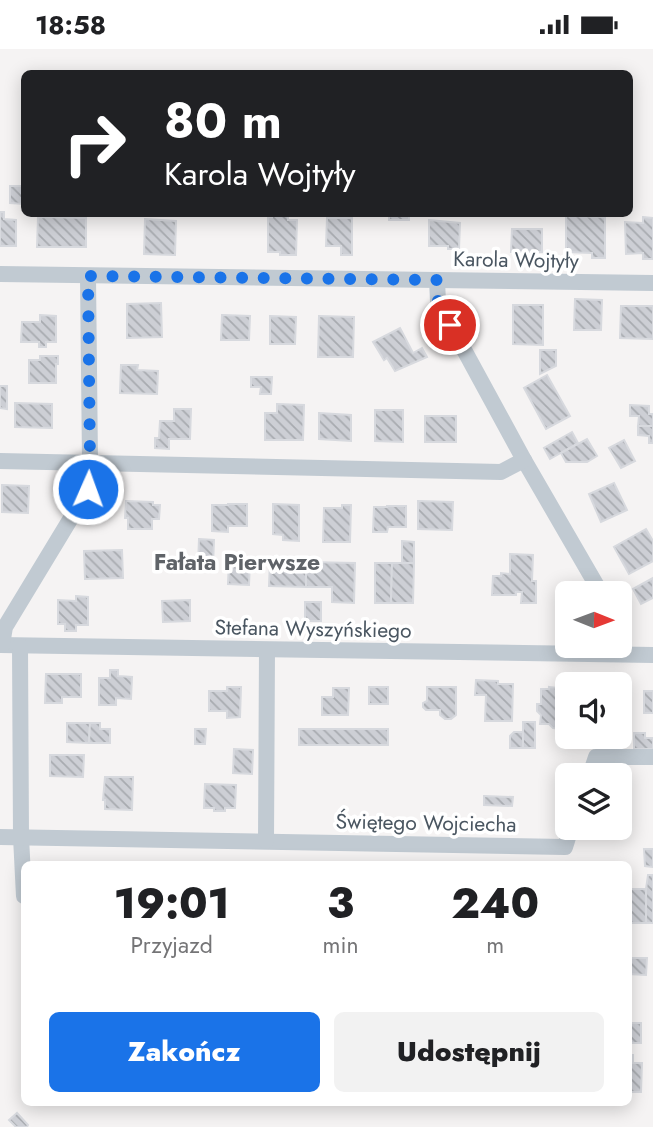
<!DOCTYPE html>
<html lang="pl">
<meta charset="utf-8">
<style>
:root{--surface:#fff;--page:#f2f2f2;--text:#202124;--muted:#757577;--accent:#1a73e8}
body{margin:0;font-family:Jost,sans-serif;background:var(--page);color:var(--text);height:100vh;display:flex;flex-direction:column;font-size:26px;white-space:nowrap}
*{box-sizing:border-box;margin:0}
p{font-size:23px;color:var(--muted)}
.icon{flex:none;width:38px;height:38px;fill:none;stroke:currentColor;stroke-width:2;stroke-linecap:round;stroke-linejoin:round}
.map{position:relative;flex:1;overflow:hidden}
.panel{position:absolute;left:21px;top:812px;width:611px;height:245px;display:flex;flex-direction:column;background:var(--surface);border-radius:10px;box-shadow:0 4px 18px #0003}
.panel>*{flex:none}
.guide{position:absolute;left:21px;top:21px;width:612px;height:147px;border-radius:10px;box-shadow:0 4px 18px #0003;background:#202124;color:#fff;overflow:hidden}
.needle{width:46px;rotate:91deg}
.tools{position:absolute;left:555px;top:532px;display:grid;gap:14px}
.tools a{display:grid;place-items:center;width:77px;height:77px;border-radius:10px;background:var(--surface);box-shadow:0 4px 18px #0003;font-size:35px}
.pin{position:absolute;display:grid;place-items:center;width:60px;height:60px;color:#fff;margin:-30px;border:4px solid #fff;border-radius:50%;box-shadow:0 2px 7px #0007}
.me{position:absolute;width:77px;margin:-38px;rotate:2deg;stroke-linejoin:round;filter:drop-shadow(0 0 5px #0008)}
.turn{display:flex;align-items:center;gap:24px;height:147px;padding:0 28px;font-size:32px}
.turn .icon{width:91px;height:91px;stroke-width:2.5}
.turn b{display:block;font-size:49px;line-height:60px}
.eta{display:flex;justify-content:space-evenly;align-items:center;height:119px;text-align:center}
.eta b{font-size:42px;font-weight:800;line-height:49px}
.action{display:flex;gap:14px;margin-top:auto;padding:14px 28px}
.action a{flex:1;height:80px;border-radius:10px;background:var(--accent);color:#fff;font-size:28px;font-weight:800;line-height:80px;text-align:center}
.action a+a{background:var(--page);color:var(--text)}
.status{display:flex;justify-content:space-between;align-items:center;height:49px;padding:0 35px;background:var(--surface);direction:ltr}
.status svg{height:19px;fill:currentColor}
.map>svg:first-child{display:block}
.building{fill:url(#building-back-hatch);stroke:#d7d9de;stroke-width:2}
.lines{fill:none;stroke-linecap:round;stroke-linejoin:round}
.street{stroke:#c1cad2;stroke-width:16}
.route{stroke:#1a73e8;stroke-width:12;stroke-dasharray:0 21.6}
.labels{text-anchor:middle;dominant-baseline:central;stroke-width:7;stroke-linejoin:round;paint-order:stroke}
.street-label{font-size:21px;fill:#4a5661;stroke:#fff}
.neighbourhood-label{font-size:23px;font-weight:bold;fill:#5f6368;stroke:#fff}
</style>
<div class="status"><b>18:58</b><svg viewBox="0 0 49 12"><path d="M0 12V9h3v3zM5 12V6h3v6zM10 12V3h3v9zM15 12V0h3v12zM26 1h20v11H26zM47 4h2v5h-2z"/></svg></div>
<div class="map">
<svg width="653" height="1078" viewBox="0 0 653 1078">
<defs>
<pattern id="building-back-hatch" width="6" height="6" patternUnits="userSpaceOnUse" patternTransform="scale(1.75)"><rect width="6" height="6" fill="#cdcfd5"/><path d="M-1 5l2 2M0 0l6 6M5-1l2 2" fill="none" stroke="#a8abb0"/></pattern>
</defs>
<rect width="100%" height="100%" fill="#f5f3f3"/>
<g class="building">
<path d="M10 137H24V155L10 154Z"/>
<path d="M0 163H4V170L16 171V197H0Z"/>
<rect x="389" y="164" width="20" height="7"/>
<path d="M272 165H288V171H297L296 206H280V203H268V168H272Z"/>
<path d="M566 167 605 168V209H592V204L566 203Z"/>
<path d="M38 168 86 169V198H37Z"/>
<path d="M643 168 653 169V210H643V204L626 205 625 173 643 174Z"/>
<path d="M327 169H352V206H341V197H326Z"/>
<path d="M145 170 176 172 175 206 144 205Z"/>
<path d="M429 171 460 174 459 200H448V197H429Z"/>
<path d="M512 180H542V203H511Z"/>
<path d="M575 250 602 251 601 281H574Z"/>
<path d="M161 254 162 288 127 289V255Z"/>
<path d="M513 256H543V296L513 295Z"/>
<path d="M621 257H653V290L620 289Z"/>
<path d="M40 266 56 267V293H46V298H39V293H21L22 273H40Z"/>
<path d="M222 266 250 267 249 291H221Z"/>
<path d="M270 267 296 268 295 295H270Z"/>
<path d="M319 267 354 268 353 308H318Z"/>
<path d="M400 279 413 304 422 299 427 308 395 322 387 309 384 311 373 293Z"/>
<path d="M540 301H556V317L540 325Z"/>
<path d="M40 307H58V315H56V334H29V311H40Z"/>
<path d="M121 316H138L137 321 158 322 157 345 120 344Z"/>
<path d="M547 326 570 367 546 380 524 339Z"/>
<path d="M251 328H272L271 345H260L261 338H251Z"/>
<path d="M0 337H7V360L0 359Z"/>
<path d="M15 354 52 355V379L15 378Z"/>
<path d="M277 355 304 356 303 391H265V364H277Z"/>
<path d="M630 356 649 357V365H653V377H638L639 367H630Z"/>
<path d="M174 360H191L190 390H169V400L155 399V389H159L160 372H174Z"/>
<path d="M375 361H403V393L375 392Z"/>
<path d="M319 364 351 366V392L319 390Z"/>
<rect x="425" y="367" width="31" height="26"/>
<path d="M638 377H653V394H649V387L638 386Z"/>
<path d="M572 383 578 394 550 410 544 399Z"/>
<path d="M587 390 597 407 587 413H566L561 404Z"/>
<path d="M624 391 635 412 621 419 609 399Z"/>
<path d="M614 434 627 461 601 473 589 445Z"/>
<path d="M2 436 29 437 28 464 2 463Z"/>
<path d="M126 452 153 453V456H160L159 470H152V480H128V469H125Z"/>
<path d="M418 452 453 453 452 481 418 480Z"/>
<path d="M228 455H247V477H228V483L212 482V456H228Z"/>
<path d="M273 455 299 456V492L283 491V486L273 485Z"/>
<path d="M342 456H351L350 493H323L324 459H342Z"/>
<path d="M387 457H406V478H388L387 483H373L374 458H387Z"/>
<path d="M646 480 653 492V512L629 525 614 498Z"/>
<path d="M199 490 214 491 213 516H198Z"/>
<path d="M402 492 414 493V514H402Z"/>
<path d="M122 501 123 529 85 530 84 502Z"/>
<path d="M510 505 533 506 532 532H536V554H521L522 543H516V546H492L493 527H501V524L510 525Z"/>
<path d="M229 511 250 512 249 536 228 535Z"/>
<path d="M270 512 306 513V538L269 537Z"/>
<path d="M306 513 355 514 354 554 332 553V538H306Z"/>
<path d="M375 514H392L391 554H375Z"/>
<path d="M392 514H414L413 554H391Z"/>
<path d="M653 529V549L641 555 633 540Z"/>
<path d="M76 547 88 548V576H76V582H65V575H58V551L76 552Z"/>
<path d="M190 551V572L163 573 162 552Z"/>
<rect x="305" y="553" width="16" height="19"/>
<path d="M110 621H118V627L132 628 131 650 116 649V656H99V629H110Z"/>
<path d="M46 625H81V648H62V654H45Z"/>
<path d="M476 631 498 632V635H513L512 672H485L486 646H475Z"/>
<path d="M227 638H241L240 668 227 669V662H209V642H227Z"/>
<rect x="369" y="638" width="19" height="17"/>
<path d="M427 638H456V666L451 670H445L440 666V661H426L423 658V654L427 652Z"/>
<path d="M549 638 557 639V644H566V676L561 680 553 679 549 675H540L541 666 537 662V655H541V640H549Z"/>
<path d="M333 639H349L348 666H322V648H333Z"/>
<rect x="644" y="642" width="9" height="22"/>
<path d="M620 651H630V694H612V688H620Z"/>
<rect x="523" y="673" width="12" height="26"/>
<path d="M67 674H90L89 694 67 693Z"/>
<path d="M90 674H100V680H110V694H89Z"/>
<path d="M195 680H206L205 695H195Z"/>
<rect x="299" y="680" width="89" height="16"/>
<path d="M514 683H523V699H510V687Z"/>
<path d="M634 684H645V689H653V700H634Z"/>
<path d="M234 700 253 701 252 725 233 724Z"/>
<path d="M50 706H84L83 728 50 727Z"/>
<path d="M105 728H133L132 761 105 760V751H103Z"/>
<path d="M205 735 236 736 235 759H225V762H214V759H204Z"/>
<path d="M484 747 513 748 512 757 484 756Z"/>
<path d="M644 800H653V818L645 817Z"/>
<path d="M648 826H653V874H646V840Z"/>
<rect x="628" y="840" width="18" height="34"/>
<path d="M628 909H647L646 926 628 925Z"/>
<rect x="628" y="974" width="13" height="20"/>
<path d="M628 1006H633V1014H642L641 1043H628Z"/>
<path d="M17 1064 28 1076 27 1078H16L9 1071Z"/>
</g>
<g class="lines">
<g class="street">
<path d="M0 225 653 234"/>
<path d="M437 231 438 253 524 411 601 544"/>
<path d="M0 412 501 423 524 411"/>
<path d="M620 577 625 605"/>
<path d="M0 596 653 606"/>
<path d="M2 596 5 578 88 441 90 413 88 227"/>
<path d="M20 597 21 788 24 847"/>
<path d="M590 726 596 708H653"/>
<path d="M0 788 565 798 571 779"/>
<path d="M266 792 267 601"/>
</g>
</g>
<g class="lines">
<path class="route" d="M88 440 90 414 88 227 437 231 438 253 450 276"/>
</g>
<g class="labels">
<g class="street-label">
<text transform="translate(516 211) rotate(1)">Karola Wojtyły</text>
<text transform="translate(313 580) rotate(1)">Stefana Wyszyńskiego</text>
<text transform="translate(426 774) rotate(1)">Świętego Wojciecha</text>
</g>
<g class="neighbourhood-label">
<text x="237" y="513">Fałata Pierwsze</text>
</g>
</g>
</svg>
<div class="tools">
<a><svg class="needle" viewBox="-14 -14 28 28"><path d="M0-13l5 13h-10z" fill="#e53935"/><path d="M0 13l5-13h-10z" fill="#757577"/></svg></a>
<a><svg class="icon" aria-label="sound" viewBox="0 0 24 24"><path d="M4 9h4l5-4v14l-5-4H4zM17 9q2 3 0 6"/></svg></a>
<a><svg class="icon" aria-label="layers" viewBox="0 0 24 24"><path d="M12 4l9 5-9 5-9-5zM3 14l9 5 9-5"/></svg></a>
</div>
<div class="pin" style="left:450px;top:276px;background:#d93025"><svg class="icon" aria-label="arrive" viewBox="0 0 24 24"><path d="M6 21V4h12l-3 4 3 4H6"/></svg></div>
<svg class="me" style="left:88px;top:440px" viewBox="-20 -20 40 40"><circle r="17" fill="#1a73e8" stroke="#fff" stroke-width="3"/><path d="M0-11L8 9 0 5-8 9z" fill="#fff"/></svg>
<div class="guide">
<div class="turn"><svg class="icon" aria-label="right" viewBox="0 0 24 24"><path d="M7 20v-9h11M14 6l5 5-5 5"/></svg><div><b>80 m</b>Karola Wojtyły</div></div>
</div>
<section class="panel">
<div class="eta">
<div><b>19:01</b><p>Przyjazd</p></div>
<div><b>3</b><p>min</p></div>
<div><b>240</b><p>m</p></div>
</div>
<div class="action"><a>Zakończ</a><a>Udostępnij</a></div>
</section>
</div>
